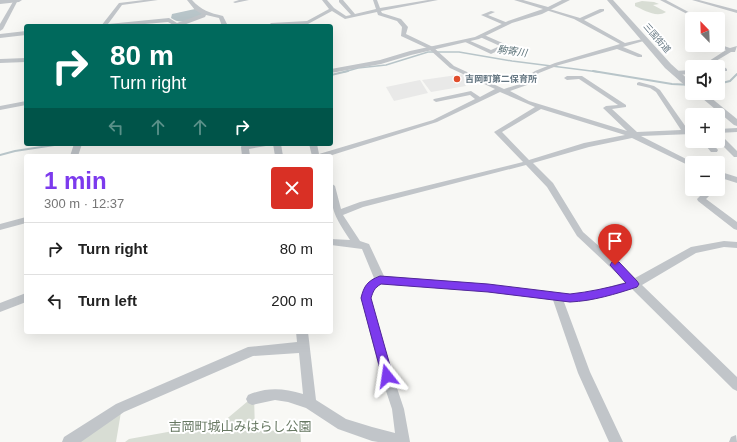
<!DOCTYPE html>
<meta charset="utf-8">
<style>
:root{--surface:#fff;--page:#f2f2f2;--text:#222;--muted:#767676;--line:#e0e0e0;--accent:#7c3aed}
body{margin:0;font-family:Arial,"Noto Sans JP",sans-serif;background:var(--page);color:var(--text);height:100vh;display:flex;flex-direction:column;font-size:15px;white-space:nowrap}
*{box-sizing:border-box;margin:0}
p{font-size:13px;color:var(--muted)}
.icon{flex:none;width:22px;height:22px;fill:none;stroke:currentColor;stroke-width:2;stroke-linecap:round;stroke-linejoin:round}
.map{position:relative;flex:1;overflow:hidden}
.side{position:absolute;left:24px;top:154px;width:309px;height:180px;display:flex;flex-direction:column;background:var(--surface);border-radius:4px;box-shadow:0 4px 16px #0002}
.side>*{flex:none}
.top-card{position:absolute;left:24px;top:24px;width:309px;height:122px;border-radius:4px;box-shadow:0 4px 16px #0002;background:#00695c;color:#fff;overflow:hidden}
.needle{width:26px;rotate:337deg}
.buttons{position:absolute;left:685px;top:12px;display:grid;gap:8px}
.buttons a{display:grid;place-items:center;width:40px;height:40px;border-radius:4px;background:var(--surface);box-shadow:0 4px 16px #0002;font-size:20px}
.pin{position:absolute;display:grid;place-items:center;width:34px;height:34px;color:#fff;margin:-41px -17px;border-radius:50% 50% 50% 0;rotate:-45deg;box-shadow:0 0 4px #0007}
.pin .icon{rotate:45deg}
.me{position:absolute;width:44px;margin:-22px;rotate:345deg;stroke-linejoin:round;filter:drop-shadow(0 0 3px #0008)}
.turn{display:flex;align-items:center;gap:14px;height:84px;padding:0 20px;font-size:18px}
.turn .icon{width:52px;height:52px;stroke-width:2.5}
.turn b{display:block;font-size:28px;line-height:34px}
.lanes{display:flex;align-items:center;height:38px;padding:0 20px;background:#0003;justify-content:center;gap:20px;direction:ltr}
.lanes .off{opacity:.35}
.round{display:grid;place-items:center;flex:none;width:42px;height:42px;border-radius:4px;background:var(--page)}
.head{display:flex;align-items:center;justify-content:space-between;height:68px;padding:0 20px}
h1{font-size:24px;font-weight:700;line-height:30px;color:var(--accent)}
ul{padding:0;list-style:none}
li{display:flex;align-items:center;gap:12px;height:52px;padding:0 20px;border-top:1px solid var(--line)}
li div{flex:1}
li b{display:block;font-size:15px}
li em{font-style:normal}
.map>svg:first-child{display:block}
.built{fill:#e9e9e8}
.green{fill:#d8ddd4}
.water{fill:#b8c5c9}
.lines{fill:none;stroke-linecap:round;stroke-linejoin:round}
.stream-far1{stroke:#b8c5c9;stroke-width:1.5}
.stream{stroke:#b8c5c9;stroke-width:2}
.minor{fill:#c1c5c9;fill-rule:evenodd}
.tertiary{fill:#c1c5c9;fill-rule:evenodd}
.route{fill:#7c3aed;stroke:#51269a}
.poi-dot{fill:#e14d2c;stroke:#fff;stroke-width:1.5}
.labels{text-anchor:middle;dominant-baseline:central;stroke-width:4;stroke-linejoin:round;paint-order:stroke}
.far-street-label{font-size:9px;fill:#637580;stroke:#fff}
.far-poi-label{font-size:9px;font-weight:bold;fill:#637580;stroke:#fff;text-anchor:start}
.far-water-label{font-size:10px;font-style:italic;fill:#5e747a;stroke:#fff}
.near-park-label{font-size:13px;fill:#677862;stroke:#fff}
</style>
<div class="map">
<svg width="737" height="442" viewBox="0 0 737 442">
<rect width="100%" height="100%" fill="#f8f8f5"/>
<g class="built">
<path d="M464 74 479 81 465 84 466 86 431 92 422 80Z"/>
<path d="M420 80 428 93 394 101 386 87Z"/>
</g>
<g class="green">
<path d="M642 1 654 2 659 4 653 5 666 12C656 18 644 10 635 6V3Z"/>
<path d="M254 396 255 431 300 430 301 442H125L129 439 223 422Z"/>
<path d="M121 412 116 442H76Z"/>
</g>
<path class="water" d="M195 9 204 14C193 18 182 26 171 18L172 14Z"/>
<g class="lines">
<path class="stream-far1" d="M344 72 358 68 386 65 428 52H459L512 61 599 72"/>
<g class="stream">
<path d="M593 71 672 84 692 85"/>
<path d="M331 75 348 71"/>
<path d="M718 84 730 81 737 74"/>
<path d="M0 155 15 151 61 144"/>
</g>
<g class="minor">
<path d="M14 0H18L3 29 0 31V24Z"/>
<path d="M144 0H158L122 5 108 24 169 18 177 23 202 14 195 10 187 0H192C201 10 210 13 223 16L228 26H222L219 18 206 15 205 17 181 26H175L168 22 122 26H101L119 3Z"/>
<path d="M239 0H249L235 3 233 2Z"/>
<path d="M322 0H327L334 8 346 16 351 15 339 2V0H343L355 14 376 9 373 0H377L380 8 428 0H438L381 11 382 13 401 19 408 27 406 34 433 47 454 66 504 89 523 83 529 75 535 71 555 63 620 44 574 19 546 10V8L580 18 600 9H604V11L584 20 625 43 647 38V40L623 47 642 55V57H638L617 49 559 65 539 73 533 77 527 85 510 91 529 101 627 131 603 108 606 106 618 105 579 79 567 80 564 78 567 76H582L626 105V107L612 109 637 132 681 130 656 92 650 88 637 85V83L639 82 654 86 660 90 688 130H692V134L641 136 694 163H692V167L632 138 589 147 533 163 553 183 583 232 635 278 691 247 724 241 737 242V248L724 247 696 253 642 285 737 377V391L733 389 632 289 587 301 564 302 590 372 623 442H609L578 373 553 300 488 292 381 284 374 290 371 298 393 376 404 409 410 442H378L372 441 338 429 306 408 288 402 275 400 252 405 248 403 246 399 248 395C267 387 283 388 303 394L299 353 253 356 124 412 81 442H62L64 437 116 404 248 347 297 342 296 332H308L316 400 346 419 372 427 395 433 392 409 381 376 361 298 367 285 374 278 362 249 331 245V239L350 240C335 216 331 213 331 183L335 186 341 209 360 202 523 162 494 132 535 107 500 92 437 122 329 156H312L309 144H317L319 154 433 120 475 99 470 95 436 102 433 100 434 99 471 91 480 97 495 89 450 68 429 49 401 36 402 27 397 21 378 15 377 12 345 19 332 11 308 24 268 26 271 23 307 21 329 9ZM541 109 625 135 584 143 529 160 502 132ZM526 165 547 187 577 236 626 282 587 293 570 294 488 284 384 276 369 244 360 241 343 215 363 207Z"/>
<path d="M660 0H666L696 16 692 19V22L687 19 691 16Z"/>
<path d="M692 0H699L737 10V13Z"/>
<path d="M491 11 495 12 488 15 508 23V25H504L481 15Z"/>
<path d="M26 31V35L0 38V34Z"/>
<path d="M692 31V37L685 34 686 33Z"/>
<path d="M482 34 507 45 508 46 491 54 463 41 468 40 491 50 500 46 480 37 479 36Z"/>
<path d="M718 44 730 48 737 46 735 52H731L716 61 727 69V71H723L709 61 726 50 714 45H718Z"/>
<path d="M26 58V62L0 63V59Z"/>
<path d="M692 70V74L675 75 672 73 675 71Z"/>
<path d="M737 128V132L718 133V129Z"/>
<path d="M718 135H721L737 151V157H734L718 141Z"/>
<path d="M702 141H710L718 150 717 152H711Z"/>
<path d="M74 144H82L78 156H70Z"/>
<path d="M250 144H270L266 146 249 149 250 156H242L241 147 242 145Z"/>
<path d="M273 144H281L283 156H275Z"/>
<path d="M718 171 737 177V183L718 177Z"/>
<path d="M707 189H716L706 199 737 222V230L734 229 698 201 697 199Z"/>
<path d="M26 217V223L0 230V224Z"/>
<path d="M26 293V302L0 312V303Z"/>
<path d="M736 435 737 442H729L731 437Z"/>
</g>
<g class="tertiary">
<path d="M0 0H22L19 2 0 4Z"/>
<path d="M514 0H523L548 7 562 0H570L542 14 512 23 479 39 411 55 381 64 331 73V69L380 60 410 51 475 37 508 21 543 9Z"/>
<path d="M607 0H613L671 64 692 83V89H689L665 68Z"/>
<path d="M696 93H705L737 119V126L734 125Z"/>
<path d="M26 101V105L0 110V106Z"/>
</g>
</g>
<path class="route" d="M615 261 619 262 637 281 639 284 637 287C616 294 593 301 570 302L488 292 381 284C374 288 373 292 371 298L393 376 391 380 387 381 383 380 361 298C364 286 367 281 380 276L488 284 570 294C589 292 607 288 626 283L610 265 612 262Z"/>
<circle class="poi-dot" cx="457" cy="79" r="4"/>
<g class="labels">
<g class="far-street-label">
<text transform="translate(657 38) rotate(49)">三国街道</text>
</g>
<g class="far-poi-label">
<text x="465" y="79">吉岡町第二保育所</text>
</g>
<g class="far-water-label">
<text transform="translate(512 51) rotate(8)">駒寄川</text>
</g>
<g class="near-park-label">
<text x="240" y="426">吉岡町城山みはらし公園</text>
</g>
</g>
</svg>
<div class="buttons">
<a><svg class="needle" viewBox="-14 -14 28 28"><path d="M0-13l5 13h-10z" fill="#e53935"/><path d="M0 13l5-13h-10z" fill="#767676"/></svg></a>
<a><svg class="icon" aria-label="sound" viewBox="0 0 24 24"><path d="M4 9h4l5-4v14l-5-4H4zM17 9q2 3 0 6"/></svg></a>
<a>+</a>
<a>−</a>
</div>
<div class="pin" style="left:615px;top:265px;background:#d93025"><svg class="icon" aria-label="arrive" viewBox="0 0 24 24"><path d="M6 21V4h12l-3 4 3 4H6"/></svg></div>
<svg class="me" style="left:387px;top:376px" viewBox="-20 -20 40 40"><path d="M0-17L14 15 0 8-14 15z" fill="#7c3aed" stroke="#fff" stroke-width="4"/></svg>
<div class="top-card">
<div class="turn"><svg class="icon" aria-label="right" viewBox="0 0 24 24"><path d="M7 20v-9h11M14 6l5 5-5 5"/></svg><div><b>80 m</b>Turn right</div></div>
<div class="lanes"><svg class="icon off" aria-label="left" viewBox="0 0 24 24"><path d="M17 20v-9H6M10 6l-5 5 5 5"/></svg><svg class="icon off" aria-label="ahead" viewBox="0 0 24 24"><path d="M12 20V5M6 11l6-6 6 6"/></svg><svg class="icon off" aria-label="ahead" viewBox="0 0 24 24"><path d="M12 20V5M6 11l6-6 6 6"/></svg><svg class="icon" aria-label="right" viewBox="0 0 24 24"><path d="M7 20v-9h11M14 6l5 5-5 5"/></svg></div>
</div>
<section class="side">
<div class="head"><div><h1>1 min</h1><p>300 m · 12:37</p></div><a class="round" style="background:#d93025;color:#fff"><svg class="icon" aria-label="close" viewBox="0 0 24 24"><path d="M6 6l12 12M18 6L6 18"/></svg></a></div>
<ul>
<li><svg class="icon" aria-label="right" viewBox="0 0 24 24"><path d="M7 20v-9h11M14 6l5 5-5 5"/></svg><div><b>Turn right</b></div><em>80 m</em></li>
<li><svg class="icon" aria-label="left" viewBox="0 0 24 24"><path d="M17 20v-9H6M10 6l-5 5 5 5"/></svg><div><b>Turn left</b></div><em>200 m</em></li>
</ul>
</section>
</div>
